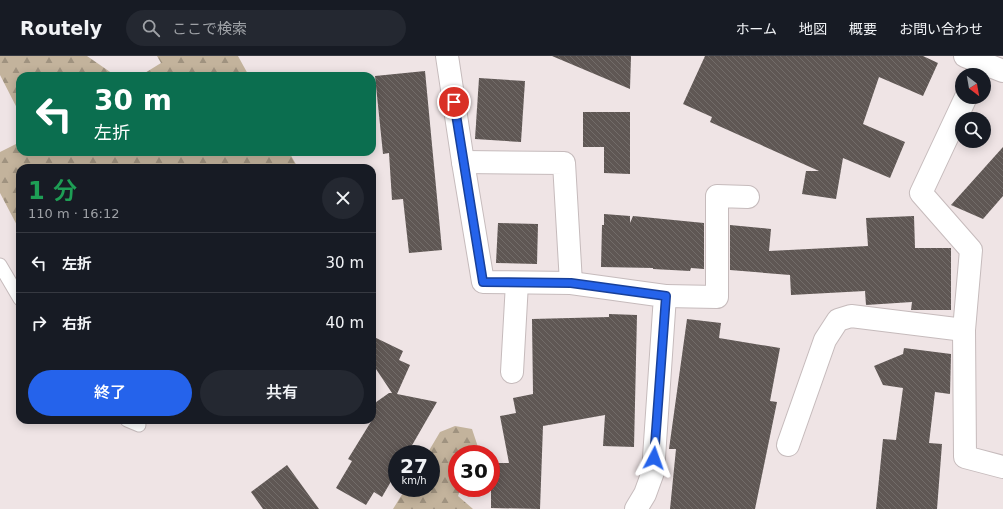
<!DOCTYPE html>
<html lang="ja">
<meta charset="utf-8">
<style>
:root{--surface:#171b24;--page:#242831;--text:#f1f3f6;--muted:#9ea1a6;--line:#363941;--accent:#2563eb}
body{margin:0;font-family:"DejaVu Sans","Noto Sans JP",sans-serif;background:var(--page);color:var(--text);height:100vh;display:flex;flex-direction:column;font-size:15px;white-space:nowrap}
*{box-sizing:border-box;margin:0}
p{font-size:13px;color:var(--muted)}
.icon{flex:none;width:22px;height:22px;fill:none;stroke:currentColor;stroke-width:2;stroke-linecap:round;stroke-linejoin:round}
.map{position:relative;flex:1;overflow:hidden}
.sheet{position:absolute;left:16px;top:108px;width:360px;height:260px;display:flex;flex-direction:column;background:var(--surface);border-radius:12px;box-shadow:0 2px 10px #0003}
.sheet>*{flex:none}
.guide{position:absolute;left:16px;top:16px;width:360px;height:84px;border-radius:12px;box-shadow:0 2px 10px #0003;background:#0b6e4f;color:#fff;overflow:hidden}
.needle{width:26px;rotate:149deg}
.fabs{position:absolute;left:955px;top:12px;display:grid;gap:8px}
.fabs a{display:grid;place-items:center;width:36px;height:36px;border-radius:50%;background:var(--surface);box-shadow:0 2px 10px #0003;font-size:20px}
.speed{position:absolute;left:388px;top:389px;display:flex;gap:8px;font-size:20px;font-weight:700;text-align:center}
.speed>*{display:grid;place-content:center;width:52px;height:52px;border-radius:50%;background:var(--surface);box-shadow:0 2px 10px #0003;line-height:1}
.speed small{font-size:10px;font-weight:400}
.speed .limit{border:6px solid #d22;background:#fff;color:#111}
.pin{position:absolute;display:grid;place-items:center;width:34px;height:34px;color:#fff;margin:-17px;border:2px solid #fff;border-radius:50%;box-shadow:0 1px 4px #0007}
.me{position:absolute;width:44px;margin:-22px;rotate:4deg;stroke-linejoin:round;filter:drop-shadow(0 0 3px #0008)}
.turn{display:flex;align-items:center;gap:14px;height:84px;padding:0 12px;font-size:18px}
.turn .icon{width:52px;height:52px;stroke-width:2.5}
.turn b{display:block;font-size:28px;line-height:34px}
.round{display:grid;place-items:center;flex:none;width:42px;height:42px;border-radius:21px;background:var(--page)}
.summary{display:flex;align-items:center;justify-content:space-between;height:68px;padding:0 12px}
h1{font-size:24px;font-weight:600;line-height:30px;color:#1e9e55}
.primary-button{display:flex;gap:8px;margin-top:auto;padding:8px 12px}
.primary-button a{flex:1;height:46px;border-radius:24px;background:var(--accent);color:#fff;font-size:16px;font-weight:600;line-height:46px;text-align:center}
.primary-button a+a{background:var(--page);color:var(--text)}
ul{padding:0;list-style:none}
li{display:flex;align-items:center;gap:12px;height:60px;padding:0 12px;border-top:1px solid var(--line)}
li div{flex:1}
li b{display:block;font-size:15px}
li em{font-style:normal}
header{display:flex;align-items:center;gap:24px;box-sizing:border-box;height:56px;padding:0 20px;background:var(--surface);border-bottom:1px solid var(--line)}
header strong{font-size:19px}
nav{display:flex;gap:22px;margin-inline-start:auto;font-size:14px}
.search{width:280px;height:36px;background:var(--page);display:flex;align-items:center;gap:10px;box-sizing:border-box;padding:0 14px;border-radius:22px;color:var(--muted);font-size:15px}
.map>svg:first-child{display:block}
.forest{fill:url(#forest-firs)}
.building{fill:url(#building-back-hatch)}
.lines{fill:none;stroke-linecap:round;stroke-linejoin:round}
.service-casing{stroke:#c6bbbc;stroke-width:15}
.minor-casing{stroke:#c6bbbc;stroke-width:24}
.service{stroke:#fff;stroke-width:13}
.minor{stroke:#fff;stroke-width:22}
.route-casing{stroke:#184099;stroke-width:10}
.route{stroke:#2563eb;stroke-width:7}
</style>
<header>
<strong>Routely</strong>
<div class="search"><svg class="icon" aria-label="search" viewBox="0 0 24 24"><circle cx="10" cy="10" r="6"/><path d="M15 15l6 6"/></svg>ここで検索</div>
<nav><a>ホーム</a><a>地図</a><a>概要</a><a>お問い合わせ</a></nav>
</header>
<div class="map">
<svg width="1003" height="453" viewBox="0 0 1003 453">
<defs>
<pattern id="forest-firs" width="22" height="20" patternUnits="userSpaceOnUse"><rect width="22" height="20" fill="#c3b39c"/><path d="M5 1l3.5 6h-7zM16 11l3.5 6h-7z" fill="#9f927f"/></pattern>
<pattern id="building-back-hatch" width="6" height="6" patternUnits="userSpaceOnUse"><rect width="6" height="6" fill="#5f5754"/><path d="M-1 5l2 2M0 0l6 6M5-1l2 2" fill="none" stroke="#726c69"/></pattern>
</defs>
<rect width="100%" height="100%" fill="#efe4e5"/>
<g class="forest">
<path d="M0 0H87L116 20H20V58L0 19Z"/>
<path d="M157 0H238L249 20H140L161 7Z"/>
<path d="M20 86V96H289L298 112H20V175L0 137V96Z"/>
<path d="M455 370 472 373 479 394 477 398H457V432H461L458 440 473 453H393L406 432H431V398H427L440 376Z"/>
</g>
<g class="building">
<path d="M552 0H631L630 33Z"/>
<path d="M705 0H923L938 7 923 40 879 21 863 68 905 86 890 122 843 102 836 143 802 138 806 115H819L710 66 712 61 683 48Z"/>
<path d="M425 15 442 194 409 197 403 143 392 144 389 97 383 98 375 20Z"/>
<path d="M479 22 525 25 521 86 475 83Z"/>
<path d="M583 56H630V118L604 117V91H583Z"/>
<path d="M1003 91V140L983 163 951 149Z"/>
<path d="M604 158 630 160V167L633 160 704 167V213L691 212 690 215 653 213V212L601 211 602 169H604Z"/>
<path d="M914 160 915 192H951V254H911L912 246 866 249 865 235 791 239 790 219 730 214V169L771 173 769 195 868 190 866 162Z"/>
<path d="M498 167 538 168 537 208 496 207Z"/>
<path d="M609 258 637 259 634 391 603 390 605 359 543 370 540 453 491 452V407H509L500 360 516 357 513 342 533 338 532 263 609 261Z"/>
<path d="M687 263 721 267 719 282 780 292 770 345 777 346 755 453H670L676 393H669Z"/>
<path d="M372 280 403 295 399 304 410 309 397 338 437 346 407 398H397V415L382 441 374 436 366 449 336 432 352 405 348 403 372 364V349L389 337H392L372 307Z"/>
<path d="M904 292 951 298 950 338 935 336 929 387 942 388 937 453H876L883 383 896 384 903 332 883 329 874 310 903 298Z"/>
<path d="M287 409 319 453H263L251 436Z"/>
</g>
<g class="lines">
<defs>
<g id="service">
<path d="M0 209 20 243"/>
<path d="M127 364 139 369"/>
</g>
<g id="minor">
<path d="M447 0 463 106 483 226 571 227 665 240 653 416 645 438 636 453"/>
<path d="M965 0 1003 15"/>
<path d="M966 41 921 137 971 194 964 274 965 401 1003 411"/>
<path d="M463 106 564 107 571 227"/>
<path d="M665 240 717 241V140L748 141"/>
<path d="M512 316 517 227"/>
<path d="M788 389 825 284 838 264 851 260 964 274"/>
</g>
</defs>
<use href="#service" class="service-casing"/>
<use href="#minor" class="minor-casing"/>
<use href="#service" class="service"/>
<use href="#minor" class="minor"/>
</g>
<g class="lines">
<defs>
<path id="route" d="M454 46 483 226 571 227 666 240 654 402"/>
</defs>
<use href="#route" class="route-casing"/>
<use href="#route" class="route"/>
</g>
</svg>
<div class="fabs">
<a><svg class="needle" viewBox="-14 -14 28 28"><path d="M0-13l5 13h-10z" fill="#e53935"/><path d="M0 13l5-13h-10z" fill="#9ea1a6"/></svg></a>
<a><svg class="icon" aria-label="search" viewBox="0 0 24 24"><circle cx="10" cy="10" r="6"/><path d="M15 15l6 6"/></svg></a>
</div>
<div class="speed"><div>27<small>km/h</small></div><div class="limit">30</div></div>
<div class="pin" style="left:454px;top:46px;background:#d93025"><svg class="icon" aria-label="arrive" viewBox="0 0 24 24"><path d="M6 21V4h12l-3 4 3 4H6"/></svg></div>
<svg class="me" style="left:654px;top:402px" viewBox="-20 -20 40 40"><path d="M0-17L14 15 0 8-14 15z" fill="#2563eb" stroke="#fff" stroke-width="4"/></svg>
<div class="guide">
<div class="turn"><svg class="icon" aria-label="left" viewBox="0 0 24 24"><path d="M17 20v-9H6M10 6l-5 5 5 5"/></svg><div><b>30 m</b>左折</div></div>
</div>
<section class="sheet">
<div class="summary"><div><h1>1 分</h1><p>110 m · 16:12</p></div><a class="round"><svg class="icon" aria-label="close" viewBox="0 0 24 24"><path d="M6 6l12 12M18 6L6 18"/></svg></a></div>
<ul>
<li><svg class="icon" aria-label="left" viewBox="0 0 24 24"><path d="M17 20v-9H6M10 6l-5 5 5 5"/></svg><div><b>左折</b></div><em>30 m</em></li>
<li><svg class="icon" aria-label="right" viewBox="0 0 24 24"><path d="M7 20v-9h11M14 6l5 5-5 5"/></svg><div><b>右折</b></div><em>40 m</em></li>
</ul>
<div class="primary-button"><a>終了</a><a>共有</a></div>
</section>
</div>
